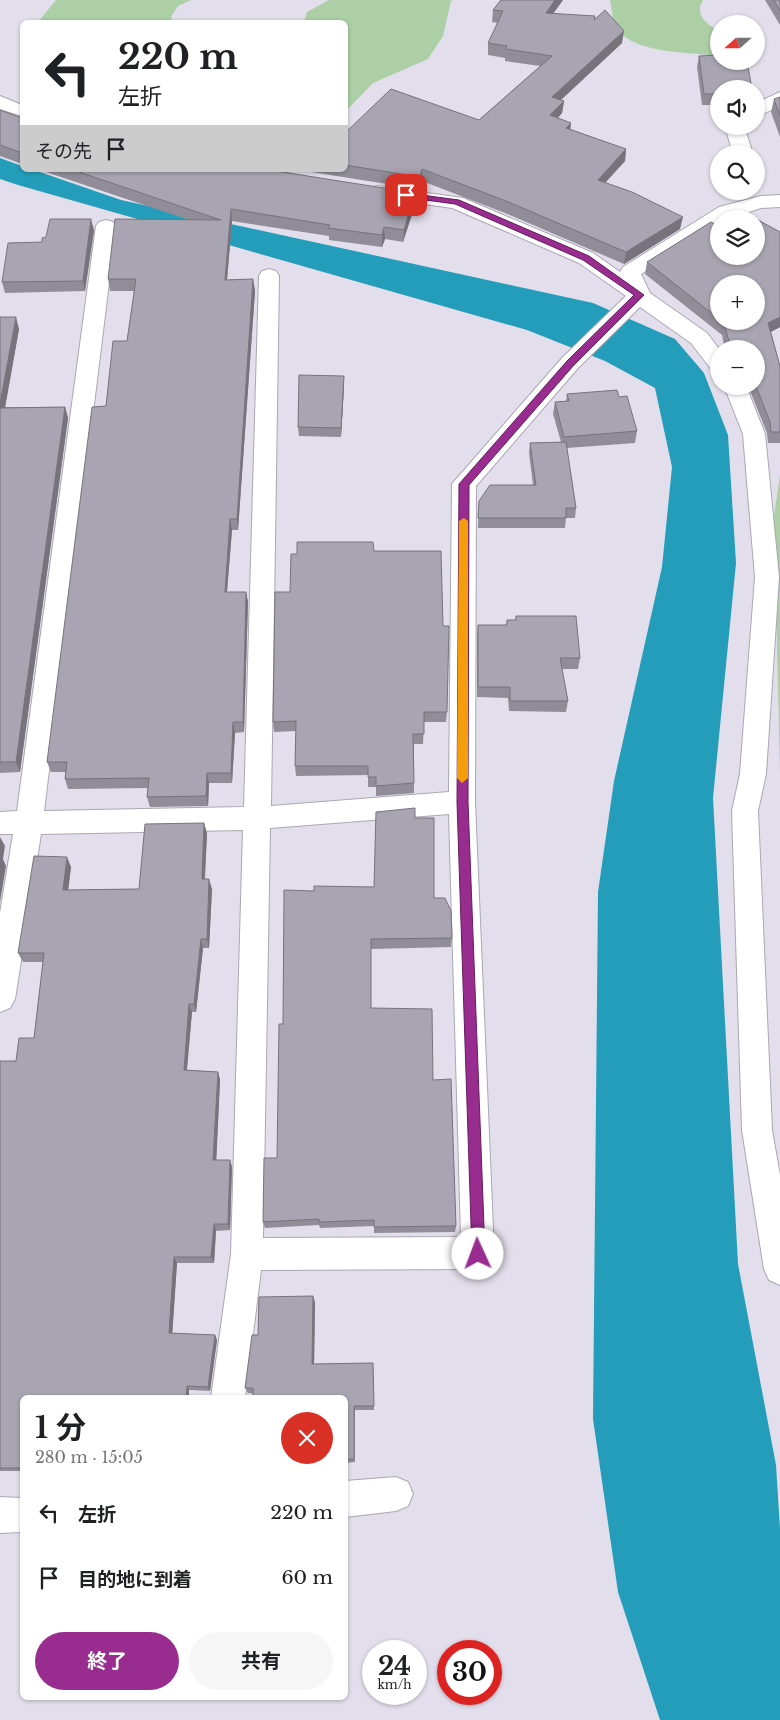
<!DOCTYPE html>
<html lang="ja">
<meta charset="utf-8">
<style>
:root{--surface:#fff;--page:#f6f6f6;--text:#202124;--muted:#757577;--accent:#992d8f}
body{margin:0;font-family:"Libre Baskerville","Noto Sans JP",serif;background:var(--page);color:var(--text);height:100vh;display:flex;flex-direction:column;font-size:19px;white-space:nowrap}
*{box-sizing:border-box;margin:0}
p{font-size:16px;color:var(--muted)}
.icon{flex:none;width:28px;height:28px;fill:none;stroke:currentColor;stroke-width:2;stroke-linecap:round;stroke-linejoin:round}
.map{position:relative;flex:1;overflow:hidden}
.sheet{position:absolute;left:20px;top:1395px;width:328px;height:305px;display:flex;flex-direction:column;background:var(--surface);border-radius:8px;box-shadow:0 1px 4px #0004}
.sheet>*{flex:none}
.banner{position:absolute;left:20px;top:20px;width:328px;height:152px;border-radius:8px;box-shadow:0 1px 4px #0004;background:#fff;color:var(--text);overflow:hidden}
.needle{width:32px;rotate:249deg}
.controls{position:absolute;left:710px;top:15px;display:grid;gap:10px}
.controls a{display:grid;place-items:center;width:55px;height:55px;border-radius:50%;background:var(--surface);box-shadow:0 1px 4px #0004;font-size:25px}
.speed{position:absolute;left:362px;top:1640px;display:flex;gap:10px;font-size:25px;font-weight:700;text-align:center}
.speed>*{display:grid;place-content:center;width:65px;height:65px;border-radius:50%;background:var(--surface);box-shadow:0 1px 4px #0004;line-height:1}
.speed small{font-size:12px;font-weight:400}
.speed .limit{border:8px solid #d22;background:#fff;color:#111}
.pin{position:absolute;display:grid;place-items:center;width:42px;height:42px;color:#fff;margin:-21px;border-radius:10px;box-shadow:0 2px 8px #0006}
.me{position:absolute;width:55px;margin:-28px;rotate:358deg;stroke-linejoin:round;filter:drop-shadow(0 0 4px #0008)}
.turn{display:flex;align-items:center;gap:18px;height:105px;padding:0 15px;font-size:22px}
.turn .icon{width:65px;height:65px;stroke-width:2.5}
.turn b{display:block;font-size:35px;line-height:42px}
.then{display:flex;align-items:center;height:48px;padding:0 15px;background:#0003;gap:10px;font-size:19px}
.round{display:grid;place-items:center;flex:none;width:52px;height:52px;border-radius:26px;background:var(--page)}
.head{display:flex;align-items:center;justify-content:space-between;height:85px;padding:0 15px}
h1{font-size:30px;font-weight:700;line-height:38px}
.cta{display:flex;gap:10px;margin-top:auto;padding:10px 15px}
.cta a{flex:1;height:58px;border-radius:30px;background:var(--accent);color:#fff;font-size:20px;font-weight:700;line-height:58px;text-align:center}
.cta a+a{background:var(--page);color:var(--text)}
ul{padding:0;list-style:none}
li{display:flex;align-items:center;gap:15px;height:65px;padding:0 15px}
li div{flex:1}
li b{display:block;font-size:19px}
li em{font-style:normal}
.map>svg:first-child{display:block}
.green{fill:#accfa6}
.water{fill:#239db9}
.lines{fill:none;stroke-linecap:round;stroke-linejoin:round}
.minor-casing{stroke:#aba7b3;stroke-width:2}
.minor{fill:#fff;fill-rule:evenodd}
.wall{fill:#908d98;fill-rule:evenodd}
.shaded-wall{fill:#76737c}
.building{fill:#a8a4b1;stroke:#76737c}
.route{fill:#992d8f;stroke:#631d5d}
.slow{fill:#f59e0b}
</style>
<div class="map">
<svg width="780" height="1720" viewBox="0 0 780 1720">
<rect width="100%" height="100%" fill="#e2deeb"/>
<g class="green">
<path d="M56 0H191L178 6 171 17 173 22H38Z"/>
<path d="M329 0H453L451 1 443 36 428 59 373 83 345 112V22H304L307 12Z"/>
<path d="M610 0H703C694 14 707 25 719 31V56C691 52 631 54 616 27 612 19 612 8 610 0Z"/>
<path d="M780 475V774L774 516Z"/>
</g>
<path class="water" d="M0 158 22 166V170H34L121 200 593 303 675 339 704 373 728 435 736 563 713 798 738 1264 776 1465 780 1529V1720H660L618 1592 593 1419 598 892 614 781 662 567 672 467 655 388 605 361 527 330 18 185 0 179Z"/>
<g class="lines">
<defs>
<g id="minor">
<path d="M780 92V106L756 117V103Z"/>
<path d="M0 96 22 105V116L0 109Z"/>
<path d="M725 126H744L753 154H733Z"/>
<path d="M377 186 463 198 593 253 620 272 623 267 719 207 761 196 780 195V207L761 208 728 219H719V224L641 274 650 293 707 333 719 349V371L711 369 691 343 640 307 578 368 476 486 475 802 494 1253 489 1264 478 1269 261 1270 245 1398H211L231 1254 243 830 41 834 15 999 10 1008 0 1012V913L13 834H0V812L17 811 96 226 99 222 106 220 113 222 116 226 44 811 244 807 259 276 262 271 269 269 276 271 279 276 271 806 449 792 452 484 562 358 626 296 579 263 452 208 370 196 367 192 370 188ZM449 814 461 1237 263 1238 270 828Z"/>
<path d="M724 386H746L765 434 779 577 766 774 758 811 772 1130 780 1175V1285L769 1280 764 1269 742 1130 732 811 740 774 755 577 743 434Z"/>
<path d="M396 1477 408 1482 413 1494 408 1506 396 1511 345 1517V1481Z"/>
<path d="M0 1497 22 1498V1532L0 1533Z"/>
</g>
</defs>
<use href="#minor" class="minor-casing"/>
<use href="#minor" class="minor"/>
</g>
<g class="wall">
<path d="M501 0H563L553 13 594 20 622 43 561 100 564 101 562 113 558 118 570 129 626 149 625 161 605 182 680 229 624 264 505 213 422 181 419 189 311 172V170H345V133L479 120 540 66 505 61V58L488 55V43L498 23 492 22 493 10Z"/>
<path d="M765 0H780V25Z"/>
<path d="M699 56 719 89V105H702L697 67Z"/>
<path d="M780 97V137L771 112 774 99Z"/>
<path d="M0 110 22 118V164L0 156Z"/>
<path d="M40 170H270L415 205 403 242 385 239 382 247 329 240V236L232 221 227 280 253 279 255 291 238 530H232L227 592H246L248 602 244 732 235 733 232 783H209L208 806 150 807 147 797 148 788 68 789 65 779 66 772H51L47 762 106 406 127 341 134 291H110L108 279 186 219Z"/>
<path d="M758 220 780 232V327L771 332 780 366V443H768L767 433 748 386H756V349H725L722 335 645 274 647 262 711 222 719 226V256H756V221ZM719 284H756V321H719Z"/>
<path d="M94 230 85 291 5 293 2 282 46 237Z"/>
<path d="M0 317 19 329 5 407H65L68 418 20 772 0 773Z"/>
<path d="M344 386 341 437 299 436 298 427Z"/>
<path d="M567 394 619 397 637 431 635 443 567 448 576 508 575 518H566L565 528H478L479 501 533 485 529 453 530 443 561 442 553 414 555 402 566 401Z"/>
<path d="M374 551 443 626 447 712 446 722H424L423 744H414V793L376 796V787H368V775L296 776 295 766 296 731 274 732 273 722 290 592Z"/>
<path d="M516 616 580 658 578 669H562L568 701 566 712 509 711 508 698 477 697V636L478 625H506L507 620H515Z"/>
<path d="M415 818 434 898 452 938 451 947 371 949V1008L433 1080 456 1226 455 1232 374 1233V1226L320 1228 319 1225 265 1228 263 1222 277 1158 283 1024 314 891 374 887Z"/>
<path d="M207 833 205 879 212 889 209 948H203L196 1012H192L187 1070 218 1072 220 1080 216 1160H230L232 1167 230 1230 216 1231 214 1263H177L172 1333 215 1335 217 1340 210 1391 189 1390V1398H22V1471H0V1061H16L34 1038 43 962H23L18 953 71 867 68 890 139 889Z"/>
<path d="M315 1302 314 1364 373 1363 374 1410H355V1462L345 1463V1398L248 1393 245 1388 258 1335Z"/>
</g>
<g class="shaded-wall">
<path d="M555 0H563L545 25 546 13Z"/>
<path d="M624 31 622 43 551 109 552 97Z"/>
<path d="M564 101 562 113 549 127 550 115Z"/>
<path d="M571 123 570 135 566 128Z"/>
<path d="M626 149 625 161 597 192 598 180Z"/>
<path d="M422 169V181L419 189 420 177Z"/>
<path d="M415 193V205L403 242 404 230Z"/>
<path d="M231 209 232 221 226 291 225 280Z"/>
<path d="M683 217 680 229 624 264 626 252Z"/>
<path d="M91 219 94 230 85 291 83 281Z"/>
<path d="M384 227 385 239 382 247V235Z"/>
<path d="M253 279 255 291 238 530 237 519Z"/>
<path d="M16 317 19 329 3 419 0 410V404Z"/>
<path d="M780 317V327L765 335 768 323Z"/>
<path d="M344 376V386L341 437V428Z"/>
<path d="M65 407 68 418 20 772 16 762Z"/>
<path d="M230 519 232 530 226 603 225 592Z"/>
<path d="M246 592 248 602 244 732 243 722Z"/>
<path d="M233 722 235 733 232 783 231 773Z"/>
<path d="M207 773 209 783 208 806 206 796Z"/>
<path d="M204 823 207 833 204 889 202 879Z"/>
<path d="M0 837 5 846 3 859 6 866 0 902Z"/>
<path d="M67 857 71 867 67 899 63 890Z"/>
<path d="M209 879 212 889 209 948 207 939Z"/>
<path d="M201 939 203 948 196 1012 194 1004Z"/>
<path d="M189 1004 192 1012 186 1078 184 1070Z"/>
<path d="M218 1072 220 1080 216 1167 213 1160Z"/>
<path d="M230 1160 232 1167 230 1230 228 1224Z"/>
<path d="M214 1224 216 1231 214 1263 211 1257Z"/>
<path d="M174 1257 177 1263 172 1338 169 1333Z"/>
<path d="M313 1296 315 1302 314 1369 312 1364Z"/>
<path d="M215 1335 217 1340 210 1391 208 1387Z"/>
<path d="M187 1386 189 1390V1398H186Z"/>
</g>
<g class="building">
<path d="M501 0H555L546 13 595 16 594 20 605 10 624 31 552 97 564 101 550 115 571 123 566 128 626 149 598 180 632 192 683 217 626 252 506 201 422 169 420 177 345 165V133L391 89 479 120 552 56 506 49 507 46 488 43 503 11 493 10Z"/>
<path d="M774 0H780V11Z"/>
<path d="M719 55V61H747L752 89H719V94H704L699 56Z"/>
<path d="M780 97V116L774 99Z"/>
<path d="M0 110 22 118V153L0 145Z"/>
<path d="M73 170H270L415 193 404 230 384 227 382 235 328 228 330 225 231 209 225 280 253 279 237 519H230L225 592H246L243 722H233L231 773H207L206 796 147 797 149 778 65 779 67 762H47L92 407 106 406 113 341H127L136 279H108L115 219 221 220Z"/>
<path d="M50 219H91L83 281 2 282 8 243 42 242V238L46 237Z"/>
<path d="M758 220 780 232V317L768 323 780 366V432H771L770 422 756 386V349H731L724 323 722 321H756V284H719V319L647 262 711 222 719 226V256H756V221Z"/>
<path d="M0 317H16L0 404Z"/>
<path d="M299 375 344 376 341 428 298 427Z"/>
<path d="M617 390 619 397 627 396 637 431 564 437 555 402 569 401 567 394Z"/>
<path d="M65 407 16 762H0V408Z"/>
<path d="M566 442 576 508H566V518H478L479 501 490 485H536L530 443Z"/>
<path d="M297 542H373L374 551H441L443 626H449L447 712H424V734H413L414 783 376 786V777H368V766H295L296 721 273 722 275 592H290L291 554H297Z"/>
<path d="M516 616H576L580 658H560L568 701H510V687H478V625H507V620H516Z"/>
<path d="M415 808V818H434V898H445L451 911 452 938 371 939V1008L432 1009 433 1080 451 1079 456 1226 374 1227V1220L319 1222V1219L263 1222 264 1158H277L279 1024H283L284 890 314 891V886L374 887 376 812Z"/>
<path d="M204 823 202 879H209L207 939H201L194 1004H189L184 1070 218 1072 213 1160H230L228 1224H214L211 1257H174L169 1333 215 1335 208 1387 187 1386 186 1398H22V1468H0V1061H16L19 1038H34L44 953H18L34 856 67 857 63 890 139 889 145 824Z"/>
<path d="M313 1296 312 1364 373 1363 374 1406H354V1459H345V1398H253V1388H245L252 1335H258L259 1297Z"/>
</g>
<path class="route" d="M406 193 459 200 589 256 644 295 574 365 469 485 468 802 485 1254 483 1258 478 1260 474 1258 472 1254 457 802 459 484 567 361 634 295 583 260 455 204 403 197 402 195Z"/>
<path class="slow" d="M464 518 468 521V778L462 783 457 778 459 521Z"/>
</svg>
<div class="controls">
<a><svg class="needle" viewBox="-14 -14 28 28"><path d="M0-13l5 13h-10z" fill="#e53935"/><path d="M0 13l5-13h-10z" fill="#757577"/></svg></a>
<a><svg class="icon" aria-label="sound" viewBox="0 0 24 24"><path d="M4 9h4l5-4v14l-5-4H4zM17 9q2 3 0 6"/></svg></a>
<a><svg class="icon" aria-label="search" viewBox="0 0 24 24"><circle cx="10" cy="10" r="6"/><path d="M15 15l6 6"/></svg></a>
<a><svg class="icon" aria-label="layers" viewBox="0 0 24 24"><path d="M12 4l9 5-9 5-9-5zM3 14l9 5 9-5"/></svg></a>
<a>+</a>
<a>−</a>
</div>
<div class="speed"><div>24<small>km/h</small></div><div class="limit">30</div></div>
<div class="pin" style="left:406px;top:195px;background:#d93025"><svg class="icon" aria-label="arrive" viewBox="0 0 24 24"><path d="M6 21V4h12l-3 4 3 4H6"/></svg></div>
<svg class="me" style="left:478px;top:1254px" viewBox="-20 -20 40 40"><circle r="19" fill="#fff"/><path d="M0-13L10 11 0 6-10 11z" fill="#992d8f"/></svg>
<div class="banner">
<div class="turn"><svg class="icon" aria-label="left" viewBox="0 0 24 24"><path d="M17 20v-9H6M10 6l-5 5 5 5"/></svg><div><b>220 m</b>左折</div></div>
<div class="then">その先<svg class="icon" aria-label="arrive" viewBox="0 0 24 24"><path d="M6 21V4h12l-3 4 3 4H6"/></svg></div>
</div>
<section class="sheet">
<div class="head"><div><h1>1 分</h1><p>280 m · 15:05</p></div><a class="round" style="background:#d93025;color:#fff"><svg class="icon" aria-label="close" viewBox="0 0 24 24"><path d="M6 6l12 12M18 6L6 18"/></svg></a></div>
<ul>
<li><svg class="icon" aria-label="left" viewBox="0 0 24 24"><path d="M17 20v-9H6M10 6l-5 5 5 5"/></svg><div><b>左折</b></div><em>220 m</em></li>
<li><svg class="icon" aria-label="arrive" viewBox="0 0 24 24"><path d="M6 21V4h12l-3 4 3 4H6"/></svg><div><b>目的地に到着</b></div><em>60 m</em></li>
</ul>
<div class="cta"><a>終了</a><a>共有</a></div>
</section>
</div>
